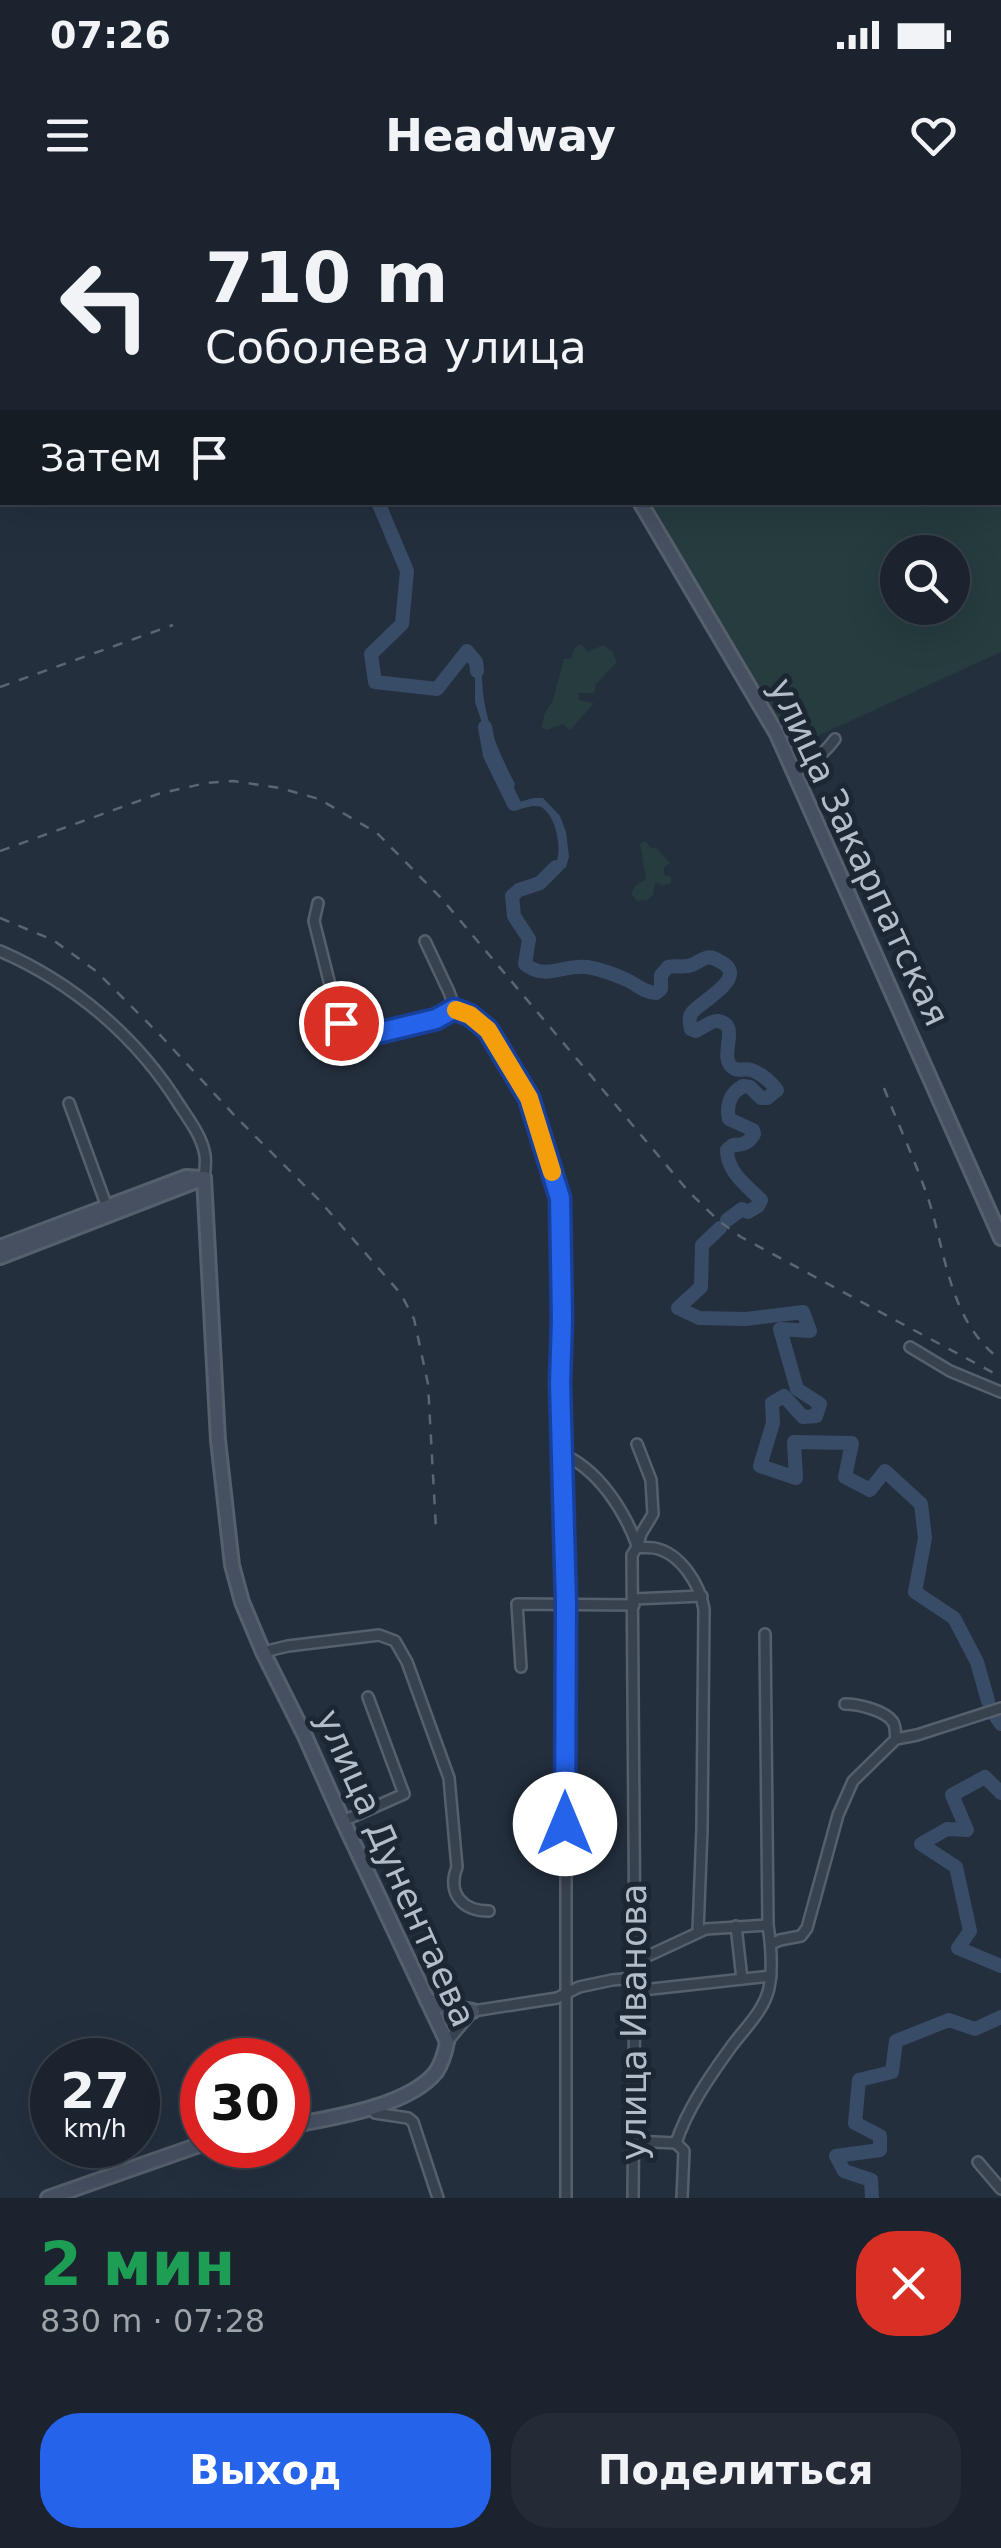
<!DOCTYPE html>
<html lang="ru">
<meta charset="utf-8">
<style>
:root{--surface:#1b232e;--page:#242b36;--text:#f1f3f6;--muted:#a0a4aa;--line:#39404a;--accent:#2563eb}
body{margin:0;font-family:"DejaVu Sans",sans-serif;background:var(--page);color:var(--text);height:100vh;display:flex;flex-direction:column;font-size:38px;white-space:nowrap}
*{box-sizing:border-box;margin:0}
p{font-size:32px;color:var(--muted)}
.icon{flex:none;width:55px;height:55px;fill:none;stroke:currentColor;stroke-width:2;stroke-linecap:round;stroke-linejoin:round}
.map{position:relative;height:1998px;overflow:hidden}
.side{display:flex;flex-direction:column;background:var(--surface);flex:1}
.side>*{flex:none}
.top-card{position:absolute;left:0px;top:0px;width:1002px;height:305px;box-shadow:0 10px 40px #0002,0 0 0 2px var(--line);background:#1b232e;color:var(--text);overflow:hidden}
.controls{position:absolute;left:880px;top:335px;display:grid;gap:20px}
.controls a{display:grid;place-items:center;width:90px;height:90px;border-radius:50%;background:var(--surface);box-shadow:0 10px 40px #0002,0 0 0 2px var(--line);font-size:50px}
.speed{position:absolute;left:30px;top:1838px;display:flex;gap:20px;font-size:50px;font-weight:700;text-align:center}
.speed>*{display:grid;place-content:center;width:130px;height:130px;border-radius:50%;background:var(--surface);box-shadow:0 10px 40px #0002,0 0 0 2px var(--line);line-height:1}
.speed small{font-size:25px;font-weight:400}
.speed .limit{border:15px solid #d22;background:#fff;color:#111}
.pin{position:absolute;display:grid;place-items:center;width:85px;height:85px;color:#fff;margin:-42px;border:5px solid #fff;border-radius:50%;box-shadow:0 2px 10px #0007}
.me{position:absolute;width:110px;margin:-55px;rotate:0deg;stroke-linejoin:round;filter:drop-shadow(0 0 8px #0008)}
.turn{display:flex;align-items:center;gap:35px;height:210px;padding:0 40px;font-size:45px}
.turn .icon{width:130px;height:130px;stroke-width:2.5}
.turn b{display:block;font-size:70px;line-height:85px}
.then{display:flex;align-items:center;height:95px;padding:0 40px;background:#0003;gap:20px;font-size:38px}
.round{display:grid;place-items:center;flex:none;width:105px;height:105px;border-radius:40px;background:var(--page)}
.head{display:flex;align-items:center;justify-content:space-between;height:170px;padding:0 40px}
h1{font-size:60px;font-weight:700;line-height:75px;color:#1e9e55}
.primary-button{display:flex;gap:20px;margin-top:auto;padding:20px 40px}
.primary-button a{flex:1;height:115px;border-radius:40px;background:var(--accent);color:#fff;font-size:40px;font-weight:700;line-height:115px;text-align:center}
.primary-button a+a{background:var(--page);color:var(--text)}
.status{display:flex;justify-content:space-between;align-items:center;height:70px;padding:0 50px;background:var(--surface);direction:ltr}
.status svg{height:28px;fill:currentColor}
header{display:flex;justify-content:space-between;align-items:center;height:130px;padding:0 40px;background:var(--surface);font-size:45px;font-weight:700}
.map>svg:first-child{display:block}
.green{fill:#263c3f;fill-rule:evenodd}
.water{fill:#394c67}
.lines{fill:none;stroke-linecap:round;stroke-linejoin:round}
.river{stroke:#394c67;stroke-width:14}
.street-casing{stroke:#565f6c;stroke-width:14}
.secondary-casing{stroke:#565f6c;stroke-width:18}
.street{stroke:#38414e;stroke-width:9}
.secondary{stroke:#465061;stroke-width:12}
.rail{stroke:#5a6575;stroke-width:2.5;stroke-dasharray:10 10;stroke-linecap:butt}
.route-casing{stroke:#184099;stroke-width:25}
.route{stroke:#2563eb;stroke-width:18}
.slow{stroke:#f59e0b;stroke-width:18}
.labels{text-anchor:middle;dominant-baseline:central;stroke-width:10;stroke-linejoin:round;paint-order:stroke}
.street-label{font-size:35px;fill:#b4bcc9;stroke:#1d2633}
</style>
<div class="status"><b>07:26</b><svg viewBox="0 0 49 12"><path d="M0 12V9h3v3zM5 12V6h3v6zM10 12V3h3v9zM15 12V0h3v12zM26 1h20v11H26zM47 4h2v5h-2z"/></svg></div>
<header><svg class="icon" aria-label="menu" viewBox="0 0 24 24"><path d="M4 6h16M4 12h16M4 18h16"/></svg>Headway<svg class="icon" aria-label="heart" viewBox="0 0 24 24"><path d="M12 20l-8-8c-3-5 5-10 8-4 3-6 11-1 8 4z"/></svg></header>
<div class="map">
<svg width="1001" height="1998" viewBox="0 0 1001 1998">
<rect width="100%" height="100%" fill="#242f3e"/>
<g class="green">
<path d="M451 0H1001V452L800 544 782 538 652 303 1000 302V2H453ZM898 352H952V408H898Z"/>
<path d="M581 444 588 452 603 445 612 451 617 462 596 484 594 493H578L579 500 594 503 570 530 562 524 547 530 542 528 544 515 553 500 564 459H571L575 447Z"/>
<path d="M645 641 651 648H656L670 663 664 667V675L671 677V683L663 686 655 682 653 695 647 700 637 701 631 694 635 686 646 679 640 644Z"/>
</g>
<path class="water" d="M475 452C484 466 481 484 484 500 489 530 501 557 515 584L512 591 513 598 519 602 534 598H543L560 616 566 632 569 657 566 667 544 684 541 678C546 673 554 667 557 660 562 646 555 614 541 607 534 604 524 608 517 610L511 606 504 576 495 561 475 502V470L473 463 468 461Z"/>
<g class="lines">
<g class="river">
<path d="M279 0 281 2"/>
<path d="M378 302 407 371 402 424 371 454 375 482 437 489 467 451 476 462 477 471"/>
<path d="M485 527 490 555 514 604"/>
<path d="M556 667 540 683 519 690 512 696 514 716 529 739 525 764C545 781 564 764 587 767 599 769 616 775 627 780 638 785 643 792 656 793L661 789V775L668 767C676 765 683 768 692 765 697 763 701 759 706 758 712 756 716 759 721 762 751 778 697 803 691 814 688 820 690 823 691 829L696 831C702 828 712 820 718 821 743 825 715 859 735 869 741 871 745 868 751 870 761 873 772 883 777 890L767 898H761L750 887 743 886C730 893 726 905 729 919L753 930 754 934C749 943 743 945 733 945L727 950C727 972 747 986 761 1000L758 1006 748 1012 742 1009 727 1020"/>
<path d="M720 1028 702 1045 701 1087 678 1108 699 1118 746 1119 803 1112 810 1131 780 1129 797 1189 820 1204 816 1216 803 1217 784 1196 772 1203 773 1223 760 1266 796 1278 794 1242 852 1243 845 1277 870 1290 885 1271 921 1304 925 1338 915 1392 954 1418 977 1462 988 1501"/>
<path d="M994 1514 1001 1524"/>
<path d="M1001 1593 985 1577 952 1595 967 1630 947 1629 921 1644 956 1667 970 1731 958 1748 1001 1766"/>
<path d="M872 1998 871 1980 844 1971 836 1956 880 1950V1936L855 1923 859 1880 892 1872 896 1841 949 1820 975 1829 1001 1817"/>
</g>
<defs>
<g id="street">
<path d="M795 573C812 559 821 558 835 539"/>
<path d="M318 703 314 721 337 813 341 823 349 835C377 840 431 823 455 809"/>
<path d="M425 741 449 792 455 809 470 815 488 830 529 898 561 998 562 1119 560 1183 566 1403V1998"/>
<path d="M0 751C74 783 138 838 180 906 190 921 202 937 205 955 206 962 205 971 204 978"/>
<path d="M69 903 107 1007"/>
<path d="M910 1147 950 1171 1001 1192"/>
<path d="M562 1254C598 1269 624 1310 637 1345"/>
<path d="M637 1347C643 1348 649 1347 654 1348 681 1353 700 1385 704 1409L702 1629 698 1731"/>
<path d="M634 1399 702 1396"/>
<path d="M263 1452 288 1446 379 1435 395 1441 407 1462 449 1578 457 1667C447 1693 462 1711 489 1711"/>
<path d="M521 1467 517 1404 634 1405"/>
<path d="M896 1539 917 1535 1001 1508"/>
<path d="M343 1621 404 1594 368 1497"/>
<path d="M736 1726 742 1779"/>
<path d="M771 1744 780 1740 801 1736 807 1728 838 1615 853 1581 896 1539C895 1534 896 1527 893 1522 885 1510 857 1504 845 1504"/>
<path d="M635 1762 706 1729 768 1725"/>
<path d="M633 1791 771 1776"/>
<path d="M447 1842 473 1811 557 1798 579 1787 612 1780 634 1778"/>
<path d="M372 1907 375 1913 408 1918 413 1922 438 1998"/>
<path d="M633 1941 676 1943C687 1909 710 1876 731 1847 744 1829 764 1811 769 1788 773 1768 771 1745 768 1725L765 1434"/>
<path d="M676 1943 684 1951 682 1998"/>
<path d="M978 1962 1001 1989"/>
<path d="M633 1998 635 1762 632 1355 637 1347 641 1334 653 1314 651 1280 637 1244"/>
</g>
<g id="secondary">
<path d="M444 0 446 2"/>
<path d="M640 302 777 534 1001 1038"/>
<path d="M204 978 218 1240 232 1365 242 1402 263 1452 305 1536 343 1621 447 1842C445 1853 442 1863 436 1872 408 1907 330 1918 288 1926"/>
<path d="M0 1047 186 977 202 978"/>
<path d="M0 1057 204 978"/>
<path d="M427 1800 446 1807 473 1811"/>
<path d="M48 1998 202 1944"/>
</g>
</defs>
<use href="#street" class="street-casing"/>
<use href="#secondary" class="secondary-casing"/>
<use href="#street" class="street"/>
<use href="#secondary" class="secondary"/>
<g class="rail">
<path d="M0 487 173 425"/>
<path d="M0 651 158 594 206 583 233 581 280 588 319 599 377 633 442 699 689 992 719 1021 741 1037 1001 1177"/>
<path d="M0 718 53 740 96 771 161 836 235 916 319 1000 401 1094 414 1119 428 1184 436 1329"/>
<path d="M884 888C898 924 915 960 928 998 946 1053 949 1122 1001 1160"/>
</g>
</g>
<g class="lines">
<defs>
<path id="route" d="M341 823 350 835 361 837 436 819 454 809 470 815 488 830 529 898 560 998 562 1119 560 1183 566 1403 565 1624"/>
</defs>
<use href="#route" class="route-casing"/>
<use href="#route" class="route"/>
<path class="slow" d="M456 810 470 815 488 830 529 898 552 972"/>
</g>
<g class="labels">
<g class="street-label">
<text transform="translate(859 652) rotate(65)">улица Закарпатская</text>
<text transform="translate(396 1668) rotate(66)">улица Дунентаева</text>
<text transform="translate(634 1822) rotate(-90)">улица Иванова</text>
</g>
</g>
</svg>
<div class="controls">
<a><svg class="icon" aria-label="search" viewBox="0 0 24 24"><circle cx="10" cy="10" r="6"/><path d="M15 15l6 6"/></svg></a>
</div>
<div class="speed"><div>27<small>km/h</small></div><div class="limit">30</div></div>
<div class="pin" style="left:341px;top:823px;background:#d93025"><svg class="icon" aria-label="arrive" viewBox="0 0 24 24"><path d="M6 21V4h12l-3 4 3 4H6"/></svg></div>
<svg class="me" style="left:565px;top:1624px" viewBox="-20 -20 40 40"><circle r="19" fill="#fff"/><path d="M0-13L10 11 0 6-10 11z" fill="#2563eb"/></svg>
<div class="top-card">
<div class="turn"><svg class="icon" aria-label="left" viewBox="0 0 24 24"><path d="M17 20v-9H6M10 6l-5 5 5 5"/></svg><div><b>710 m</b>Соболева улица</div></div>
<div class="then">Затем<svg class="icon" aria-label="arrive" viewBox="0 0 24 24"><path d="M6 21V4h12l-3 4 3 4H6"/></svg></div>
</div>
</div>
<section class="side">
<div class="head"><div><h1>2 мин</h1><p>830 m · 07:28</p></div><a class="round" style="background:#d93025;color:#fff"><svg class="icon" aria-label="close" viewBox="0 0 24 24"><path d="M6 6l12 12M18 6L6 18"/></svg></a></div>
<div class="primary-button"><a>Выход</a><a>Поделиться</a></div>
</section>
